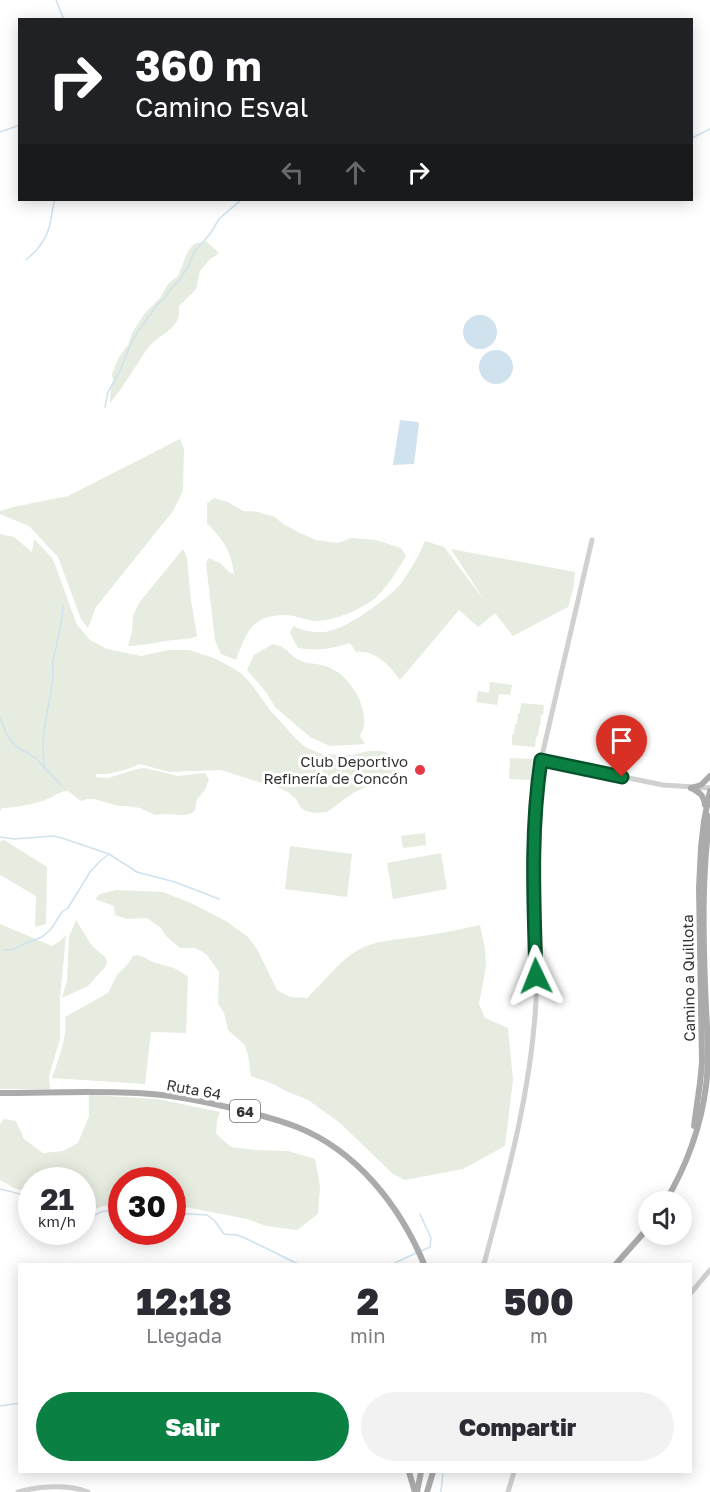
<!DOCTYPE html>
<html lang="es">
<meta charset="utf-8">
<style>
:root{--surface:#fff;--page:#f2f2f3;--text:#2b2b33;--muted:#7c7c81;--accent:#0b8043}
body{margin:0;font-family:"Golos Text",sans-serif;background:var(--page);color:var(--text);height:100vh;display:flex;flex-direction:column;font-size:22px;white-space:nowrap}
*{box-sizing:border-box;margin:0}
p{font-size:20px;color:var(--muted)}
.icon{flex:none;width:33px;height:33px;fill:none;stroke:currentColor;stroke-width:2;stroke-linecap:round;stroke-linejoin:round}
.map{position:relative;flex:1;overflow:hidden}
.sheet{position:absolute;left:18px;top:1263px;width:674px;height:210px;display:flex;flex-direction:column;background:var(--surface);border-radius:0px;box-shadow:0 3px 15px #0003}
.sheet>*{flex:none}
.top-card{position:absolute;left:18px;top:18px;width:675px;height:183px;border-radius:0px;box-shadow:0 3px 15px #0003;background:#202124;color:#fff;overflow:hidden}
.fabs{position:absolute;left:638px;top:1191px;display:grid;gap:12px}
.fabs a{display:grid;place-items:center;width:54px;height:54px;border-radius:50%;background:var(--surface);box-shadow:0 3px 15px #0003;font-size:30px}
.speed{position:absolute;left:18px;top:1167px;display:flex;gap:12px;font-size:30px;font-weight:700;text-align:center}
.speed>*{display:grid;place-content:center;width:78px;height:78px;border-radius:50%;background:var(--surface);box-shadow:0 3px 15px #0003;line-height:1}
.speed small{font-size:15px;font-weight:400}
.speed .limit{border:9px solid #d22;background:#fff;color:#111}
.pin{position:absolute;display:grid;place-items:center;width:51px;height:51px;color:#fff;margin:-62px -26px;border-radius:50% 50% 50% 0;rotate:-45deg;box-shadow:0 0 6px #0007}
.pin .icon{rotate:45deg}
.me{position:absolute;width:66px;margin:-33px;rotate:358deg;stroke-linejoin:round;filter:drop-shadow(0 0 4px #0008)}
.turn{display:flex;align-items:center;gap:21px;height:126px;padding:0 18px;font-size:27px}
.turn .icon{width:78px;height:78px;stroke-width:2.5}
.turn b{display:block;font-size:42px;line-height:51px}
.lanes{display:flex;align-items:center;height:57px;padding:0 18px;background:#0003;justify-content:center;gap:30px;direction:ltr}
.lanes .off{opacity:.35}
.eta{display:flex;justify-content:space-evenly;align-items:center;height:102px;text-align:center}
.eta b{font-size:36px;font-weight:800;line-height:42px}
.button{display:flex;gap:12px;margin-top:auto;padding:12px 18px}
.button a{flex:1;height:69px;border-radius:36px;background:var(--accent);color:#fff;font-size:24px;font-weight:800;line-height:69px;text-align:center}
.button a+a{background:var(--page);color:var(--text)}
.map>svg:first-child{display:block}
.green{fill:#e6ecdf}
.water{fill:#cfe2ee}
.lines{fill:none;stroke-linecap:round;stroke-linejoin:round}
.stream{stroke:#cfe2ee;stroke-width:1.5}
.minor{stroke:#d0d0d0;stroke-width:5}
.major{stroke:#ababab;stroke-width:6}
.route-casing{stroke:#07532c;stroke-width:15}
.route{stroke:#0b8043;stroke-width:10}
.poi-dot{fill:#e63946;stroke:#fff;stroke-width:2}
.labels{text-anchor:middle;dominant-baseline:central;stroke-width:6;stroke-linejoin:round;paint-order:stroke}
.shield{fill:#fff;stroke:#707070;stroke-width:1.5}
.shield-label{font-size:14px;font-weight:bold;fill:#333}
.poi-label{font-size:15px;fill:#333;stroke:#fff;text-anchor:end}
.street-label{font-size:15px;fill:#333;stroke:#fff}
</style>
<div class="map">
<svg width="710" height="1492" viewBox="0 0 710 1492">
<rect width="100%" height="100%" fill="#fff"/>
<g class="green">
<path d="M206 241 218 252 217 255 210 259 200 271 196 289 179 306C179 313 180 318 175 324 167 334 154 339 147 349 135 367 124 386 110 403V395L113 382 112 374 119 357 128 345 132 333 145 313 160 298 168 284 178 276 188 251 194 244Z"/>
<path d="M180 439 184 449 183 491 173 511 96 607 88 628 81 619 58 557 29 526 0 514V511L13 507 68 496Z"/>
<path d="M214 498 228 502 243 511 258 512 275 517 283 524 300 533 316 540 338 543 351 538 376 540 401 548 406 556C397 571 387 588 373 600 357 611 336 620 317 621 307 621 296 615 286 615 252 614 246 633 236 660L221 654 215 640 206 563 209 558 220 563 229 572 234 574C231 550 223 540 207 523V503Z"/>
<path d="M0 534 14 537 32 552 34 539 53 559 77 625 90 640 107 649 141 656 168 650H189L214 658 231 667 242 674 252 685 270 710 296 739 307 748 322 754 352 755 368 751H381L393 755 396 764 392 778 381 787H365L353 793 327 812 314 813 306 811 301 808 296 799 288 792 275 786 255 781 221 770 169 772 140 764 125 770 107 774H96V777L108 778 137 769 145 768 178 776 205 773 209 779 205 790 197 799 195 810 192 813 184 815 165 814 155 815 140 808 127 806H119L94 799H87L81 801 68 791C56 792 55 797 45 800 34 804 14 808 2 808L0 811Z"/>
<path d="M425 541 444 547 484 600 451 549 575 572 573 590 568 607 513 636 495 613 478 627 459 610 400 680C389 665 376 650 356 652L350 643C331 649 318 651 298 648L290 633 293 626C304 631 313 633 325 632 345 630 390 598 402 582 411 570 419 555 425 541Z"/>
<path d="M183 549 187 558 191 600 197 636C189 640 181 639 173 640 157 642 143 646 128 646L132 631 133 616 139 603Z"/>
<path d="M273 644C275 645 281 646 282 647 289 651 293 658 301 661 309 664 319 663 328 667 347 674 363 698 364 718 365 725 363 730 360 736L365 744 330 746 310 737 275 707 266 692 247 670 254 655Z"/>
<path d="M490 682 512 685 510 695 499 694 497 705 476 702 478 691 489 693Z"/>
<path d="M521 703 544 705 543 715H541L540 726H539L538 736 536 737 535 747 512 745V735L514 734 515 724H517L518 713H520Z"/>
<path d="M510 758 533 759 531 780 509 779Z"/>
<path d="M425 833 426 845 403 848 401 836Z"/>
<path d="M4 840 47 867 46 924 35 927 36 896 0 875V841Z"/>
<path d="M290 846 352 854 347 897 285 889Z"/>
<path d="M441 853 447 889 393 899 387 863Z"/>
<path d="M116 890 163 892 191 903 226 921 248 937 257 949 277 990 290 997 307 998C324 982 338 962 358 950 375 940 397 940 416 937 438 934 459 930 480 925L485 949 486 966 479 1004 485 1018 508 1028 513 1080 505 1146 463 1169 405 1180 393 1174 339 1122 308 1100 286 1091 271 1083 251 1076 248 1054 244 1044 228 1030 224 1013 218 1004 219 972 206 954 195 948H180L166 936 161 928 147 918 127 919 115 915 114 906 95 899 100 894Z"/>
<path d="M76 920 92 946 105 957 107 961 106 966 88 986 62 998 67 981 69 937Z"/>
<path d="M0 924 52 946 59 942 66 935 60 998V1039L49 1076 50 1089H0Z"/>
<path d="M137 955C144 956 149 961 156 963 172 968 174 966 188 977L186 1033 151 1032 145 1084 52 1078C58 1060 68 1036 65 1017L108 993 117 975 128 964 133 956Z"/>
<path d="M89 1095 158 1099 220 1112 217 1120 216 1134 231 1147 255 1150 288 1151 315 1159 320 1186 318 1214 297 1230 266 1226 247 1219 180 1206H173L172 1180H122L121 1207C102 1203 98 1207 83 1217L82 1180H32L31 1193 14 1188 0 1180V1124L4 1119 16 1121 24 1139 43 1153 63 1151 78 1143 89 1116Z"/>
</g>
<g class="water">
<circle cx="480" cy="332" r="17"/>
<circle cx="496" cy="367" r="17"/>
<path d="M400 420 418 422 419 424 414 464 393 465Z"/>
</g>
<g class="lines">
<g class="stream">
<path d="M56 0 64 20"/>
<path d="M0 132 20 125"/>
<path d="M692 138 710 129"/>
<path d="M26 260C38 250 46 240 50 224 52 216 52 208 55 200"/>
<path d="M105 407 108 392 119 373 131 343 139 330 157 305 165 298 170 290 180 279 189 265 194 252 210 234 219 219 241 200"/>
<path d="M0 718 7 735 15 746 36 758 42 765 61 785"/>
<path d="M45 768C39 740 48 712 52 685 54 677 52 669 53 661 57 643 62 624 63 606"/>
<path d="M0 837 14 839 53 836 62 838 109 854 137 872 175 882 219 899"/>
<path d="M4 950H12L26 943 42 937 51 929 62 912 68 908 90 872 100 861 109 854"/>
<path d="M0 1189 32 1197"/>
<path d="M172 1213 207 1215 214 1220 224 1234 237 1235 245 1238 298 1264"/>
<path d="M420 1214 431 1238 430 1247 421 1251"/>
<path d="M82 1221C90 1219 94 1215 101 1212 107 1210 115 1211 122 1211"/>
<path d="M393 1264 416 1253"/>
<path d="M0 1406 20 1403"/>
<path d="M441 1492 443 1472"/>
</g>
<g class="minor">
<path d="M541 760 663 785 710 788"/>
<path d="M484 1264C507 1177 531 1093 536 1001 538 964 534 925 533 888 532 845 535 802 541 760L592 540"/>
<path d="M690 1294 710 1270"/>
<path d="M18 1492C39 1486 67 1484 88 1492"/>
<path d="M508 1492 514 1472"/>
</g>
<g class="major">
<path d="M691 788C699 792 704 795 705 805"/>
<path d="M691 788 701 785 710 776"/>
<path d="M0 1093C50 1093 101 1090 151 1094 181 1096 211 1103 240 1110 260 1115 279 1120 297 1127 357 1151 400 1206 424 1264"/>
<path d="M694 1126 700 1083 702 1062 699 888 701 847 704 821 710 791"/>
<path d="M665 1202C686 1167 701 1126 706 1086 710 1053 706 1018 705 985 703 929 702 871 710 816"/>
<path d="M616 1264 648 1228"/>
<path d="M409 1472 415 1492"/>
<path d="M417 1492 421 1472"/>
<path d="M427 1492 433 1472"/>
</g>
</g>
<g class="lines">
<defs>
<path id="route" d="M536 976C534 904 530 832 541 760L622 777"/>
</defs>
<use href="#route" class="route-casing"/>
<use href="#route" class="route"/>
</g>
<circle class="poi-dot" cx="420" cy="770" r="6"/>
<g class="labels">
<rect class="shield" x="230" y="1100" width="30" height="22" rx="4.5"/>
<g class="shield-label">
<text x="245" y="1111">64</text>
</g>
<g class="poi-label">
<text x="408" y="761">Club Deportivo<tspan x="408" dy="17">Refinería de Concón</tspan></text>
</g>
<g class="street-label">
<text transform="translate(688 978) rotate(-91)">Camino a Quillota</text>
<text transform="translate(194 1089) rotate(10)">Ruta 64</text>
</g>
</g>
</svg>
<div class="fabs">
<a><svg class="icon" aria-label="sound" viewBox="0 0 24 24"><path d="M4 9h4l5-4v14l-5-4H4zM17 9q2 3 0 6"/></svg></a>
</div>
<div class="speed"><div>21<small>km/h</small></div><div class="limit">30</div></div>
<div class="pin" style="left:622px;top:777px;background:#d93025"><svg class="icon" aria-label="arrive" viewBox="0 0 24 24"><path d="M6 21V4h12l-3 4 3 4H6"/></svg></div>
<svg class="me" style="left:536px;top:976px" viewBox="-20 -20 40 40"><path d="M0-17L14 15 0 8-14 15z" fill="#0b8043" stroke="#fff" stroke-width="4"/></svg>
<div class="top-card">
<div class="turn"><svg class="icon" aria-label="right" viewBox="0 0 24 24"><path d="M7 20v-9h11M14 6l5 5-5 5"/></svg><div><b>360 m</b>Camino Esval</div></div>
<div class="lanes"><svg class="icon off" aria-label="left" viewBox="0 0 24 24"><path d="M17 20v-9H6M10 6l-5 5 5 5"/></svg><svg class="icon off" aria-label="ahead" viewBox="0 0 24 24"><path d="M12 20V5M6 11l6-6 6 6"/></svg><svg class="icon" aria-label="right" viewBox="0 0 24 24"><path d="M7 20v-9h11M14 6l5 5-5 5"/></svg></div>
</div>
<section class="sheet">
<div class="eta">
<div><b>12:18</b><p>Llegada</p></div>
<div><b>2</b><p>min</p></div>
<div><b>500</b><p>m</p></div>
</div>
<div class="button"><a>Salir</a><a>Compartir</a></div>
</section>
</div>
